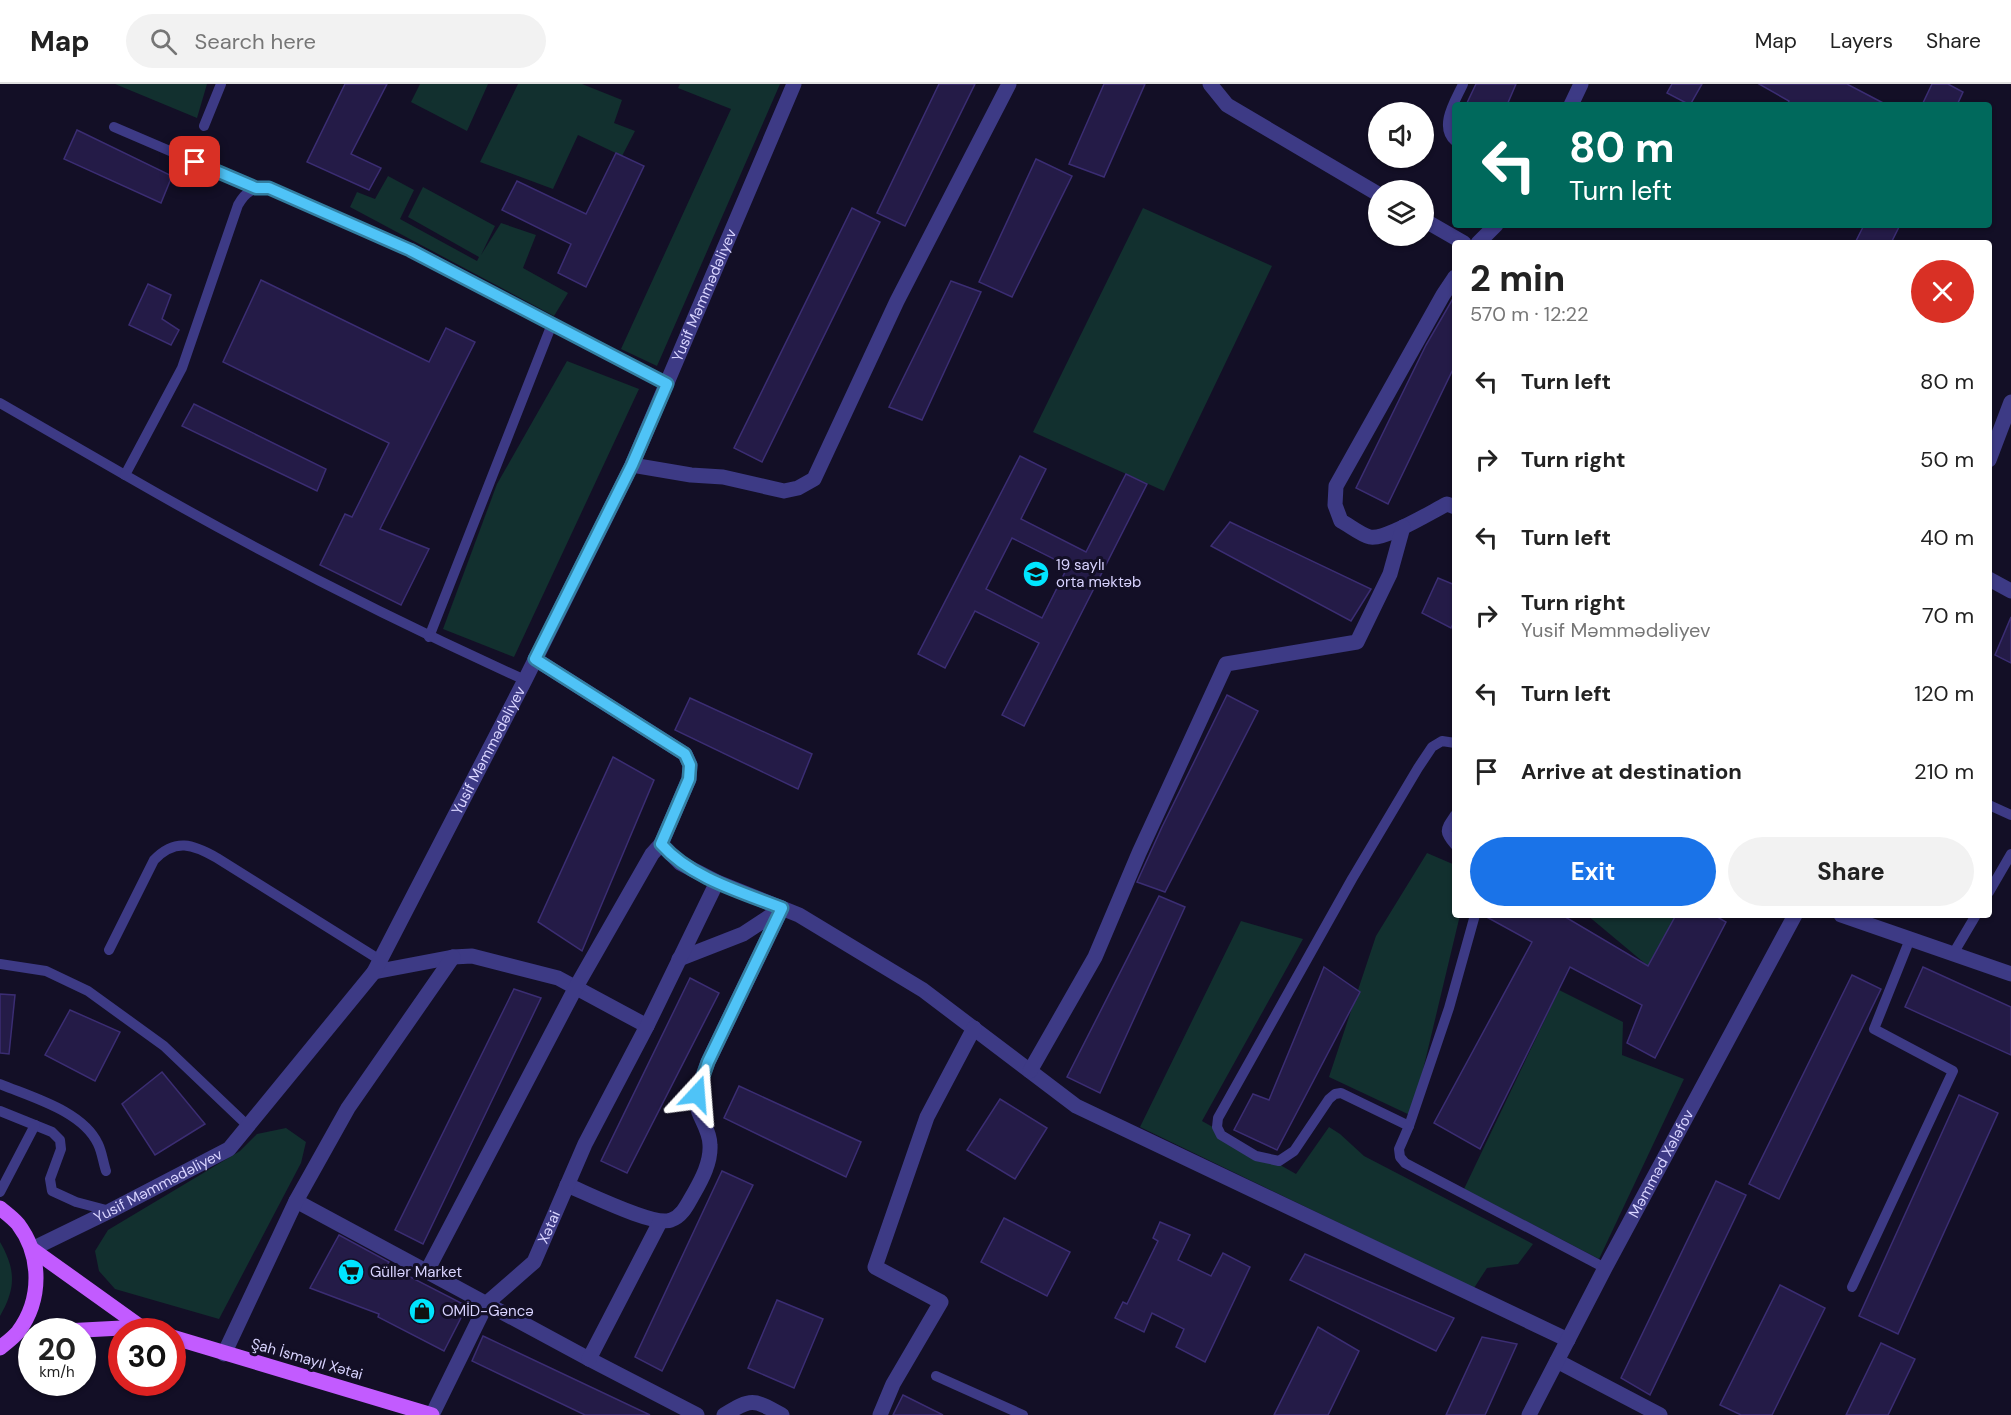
<!DOCTYPE html>
<meta charset="utf-8">
<style>
:root{--surface:#fff;--page:#f2f2f2;--text:#222;--muted:#767676;--line:#e0e0e0;--accent:#1a73e8}
body{margin:0;font-family:"DM Sans",sans-serif;background:var(--page);color:var(--text);height:100vh;display:flex;flex-direction:column;font-size:22px;white-space:nowrap}
*{box-sizing:border-box;margin:0}
p{font-size:20px;color:var(--muted)}
.icon{flex:none;width:33px;height:33px;fill:none;stroke:currentColor;stroke-width:2;stroke-linecap:round;stroke-linejoin:round}
.map{position:relative;flex:1;overflow:hidden}
.side{position:absolute;left:1452px;top:156px;width:540px;height:678px;display:flex;flex-direction:column;background:var(--surface);border-radius:6px;box-shadow:0 2px 4px #0004}
.side>*{flex:none}
.hud{position:absolute;left:1452px;top:18px;width:540px;height:126px;border-radius:6px;box-shadow:0 2px 4px #0004;background:#00695c;color:#fff;overflow:hidden}
.tools{position:absolute;left:1368px;top:18px;display:grid;gap:12px}
.tools a{display:grid;place-items:center;width:66px;height:66px;border-radius:50%;background:var(--surface);box-shadow:0 2px 4px #0004;font-size:30px}
.speed{position:absolute;left:18px;top:1234px;display:flex;gap:12px;font-size:30px;font-weight:700;text-align:center}
.speed>*{display:grid;place-content:center;width:78px;height:78px;border-radius:50%;background:var(--surface);box-shadow:0 2px 4px #0004;line-height:1}
.speed small{font-size:15px;font-weight:400}
.speed .limit{border:9px solid #d22;background:#fff;color:#111}
.pin{position:absolute;display:grid;place-items:center;width:51px;height:51px;color:#fff;margin:-26px;border-radius:12px;box-shadow:0 3px 9px #0006}
.me{position:absolute;width:66px;margin:-33px;rotate:19deg;stroke-linejoin:round;filter:drop-shadow(0 0 4px #0008)}
.turn{display:flex;align-items:center;gap:21px;height:126px;padding:0 18px;font-size:27px}
.turn .icon{width:78px;height:78px;stroke-width:2.5}
.turn b{display:block;font-size:42px;line-height:51px}
.round{display:grid;place-items:center;flex:none;width:63px;height:63px;border-radius:32px;background:var(--page)}
.headline{display:flex;align-items:center;justify-content:space-between;height:102px;padding:0 18px}
h1{font-size:36px;font-weight:700;line-height:45px}
.primary-button{display:flex;gap:12px;margin-top:auto;padding:12px 18px}
.primary-button a{flex:1;height:69px;border-radius:36px;background:var(--accent);color:#fff;font-size:24px;font-weight:700;line-height:69px;text-align:center}
.primary-button a+a{background:var(--page);color:var(--text)}
ul{padding:0;list-style:none}
li{display:flex;align-items:center;gap:18px;height:78px;padding:0 18px}
li div{flex:1}
li b{display:block;font-size:22px}
li em{font-style:normal}
header{display:flex;align-items:center;gap:36px;box-sizing:border-box;height:84px;padding:0 30px;background:var(--surface);border-bottom:2px solid var(--line)}
header strong{font-size:28px}
nav{display:flex;gap:33px;margin-inline-start:auto;font-size:21px}
.search{width:420px;height:54px;background:var(--page);display:flex;align-items:center;gap:15px;box-sizing:border-box;padding:0 21px;border-radius:33px;color:var(--muted);font-size:22px}
.map>svg:first-child{display:block}
.green{fill:#12302f}
.building{fill:#241b47;stroke:#3b2d73;stroke-width:1.5;fill-rule:evenodd}
.lines{fill:none;stroke-linecap:round;stroke-linejoin:round}
.service{stroke:#3d3a85;stroke-width:10}
.minor{stroke:#3d3a85;stroke-width:15}
.primary{stroke:#c25bff;stroke-width:15}
.route-casing{stroke:#337fa1;stroke-width:15}
.route{stroke:#4fc3f7;stroke-width:10}
.labels{text-anchor:middle;dominant-baseline:central;stroke-width:6;stroke-linejoin:round;paint-order:stroke}
.street-label{font-size:15px;fill:#d9d4ff;stroke:#130f26}
.poi-label{font-size:15px;fill:#d9d4ff;stroke:#130f26;text-anchor:start}
</style>
<header>
<strong>Map</strong>
<div class="search"><svg class="icon" aria-label="search" viewBox="0 0 24 24"><circle cx="10" cy="10" r="6"/><path d="M15 15l6 6"/></svg>Search here</div>
<nav><a>Map</a><a>Layers</a><a>Share</a></nav>
</header>
<div class="map">
<svg width="2011" height="1331" viewBox="0 0 2011 1331">
<rect width="100%" height="100%" fill="#130f26"/>
<g class="green">
<path d="M115 0H207L197 34Z"/>
<path d="M420 0H488L467 47 411 18Z"/>
<path d="M518 0H582L622 16 614 39 635 47 622 72 578 51 553 105 480 78Z"/>
<path d="M680 0H780L657 282 621 265 731 25 678 4Z"/>
<path d="M388 92 414 106 400 135 477 177 479 173 408 133 423 103 495 142 481 171 501 139 536 151 523 184 568 209 554 232 350 123 357 108 375 115Z"/>
<path d="M1143 124 1272 182 1164 407 1033 348Z"/>
<path d="M567 277 639 305 514 573 443 545 497 400Z"/>
<path d="M1427 769 1455 781V831H1460L1412 1032 1329 993 1376 852Z"/>
<path d="M1587 831H1676L1648 882Z"/>
<path d="M1241 837 1303 855 1202 1037 1296 1090 1329 1043 1340 1050 1364 1072 1533 1160 1518 1180 1487 1184 1474 1204 1140 1043Z"/>
<path d="M1559 906 1623 938 1622 971 1684 995 1599 1175 1464 1105Z"/>
<path d="M286 1044 306 1058 301 1079 219 1235 115 1205 99 1187 95 1167 108 1146 240 1067 257 1050Z"/>
<path d="M0 1158C16 1186 16 1204 0 1232Z"/>
</g>
<g class="building">
<path d="M345 0H387L351 70 381 84 369 106 307 78Z"/>
<path d="M939 0H975L905 142 877 129Z"/>
<path d="M1104 0H1145L1104 93 1069 80Z"/>
<path d="M1476 0H1516L1507 21H1466Z"/>
<path d="M1672 0H1702L1690 21 1667 9Z"/>
<path d="M1759 0H1847L1887 21H1787L1789 17Z"/>
<path d="M1932 0H1948L1963 8 1957 21H1922Z"/>
<path d="M77 46 172 92 161 119 64 75Z"/>
<path d="M616 69 644 82 586 203 558 189 571 160 502 126 517 97 586 130Z"/>
<path d="M1036 75 1072 92 1012 213 979 198Z"/>
<path d="M852 124 880 138 762 378 734 364Z"/>
<path d="M1864 141H1900L1891 159H1855Z"/>
<path d="M261 196 429 278 446 244 475 258 380 445 429 465 401 521 320 481 345 430 352 433 389 359 223 278Z"/>
<path d="M951 197 981 208 922 336 889 323Z"/>
<path d="M148 200 171 211 162 235 179 246 171 261 129 241Z"/>
<path d="M1455 211V281L1388 420 1356 404 1426 261Z"/>
<path d="M194 320 326 385 317 407 182 342Z"/>
<path d="M1020 372 1046 385 1021 435 1086 468 1126 390 1147 400 1024 642 1002 631 1039 559 975 527 945 584 918 570ZM1012 454 1068 482 1042 534 986 505Z"/>
<path d="M1230 438 1371 505 1351 537 1211 462Z"/>
<path d="M1438 494 1455 501V535L1451 544 1422 529Z"/>
<path d="M2011 533V579L1995 571Z"/>
<path d="M1227 611 1258 627 1165 808 1137 798 1162 743Z"/>
<path d="M690 614 812 670 798 705 675 646Z"/>
<path d="M613 673 654 696 582 867 538 838Z"/>
<path d="M1159 812 1185 823 1100 1009 1067 993Z"/>
<path d="M1483 831H1562L1648 882 1676 831H1714L1726 838 1655 974 1627 959 1642 921 1570 883 1480 1065 1434 1039 1532 858Z"/>
<path d="M1324 883 1360 908 1277 1066 1234 1046 1253 1010 1269 1016Z"/>
<path d="M1923 883 2011 923V971L1905 923Z"/>
<path d="M1852 891 1881 905 1779 1115 1749 1100Z"/>
<path d="M690 894 719 909 627 1089 601 1077Z"/>
<path d="M514 905 541 914 423 1160 395 1146Z"/>
<path d="M0 910 15 911 9 970 0 969Z"/>
<path d="M70 926 120 948 95 997 45 971Z"/>
<path d="M162 988 205 1040 155 1071 122 1020Z"/>
<path d="M739 1002 861 1058 846 1093 724 1034Z"/>
<path d="M1959 1011 1998 1029 1898 1250 1859 1232Z"/>
<path d="M1000 1015 1047 1044 1015 1095 967 1066Z"/>
<path d="M722 1087 753 1101 662 1287 635 1273Z"/>
<path d="M1716 1097 1746 1111 1650 1311 1621 1294Z"/>
<path d="M1004 1134 1070 1168 1047 1212 981 1178Z"/>
<path d="M1160 1138 1190 1151 1178 1176 1211 1192 1223 1169 1250 1183 1205 1278 1176 1263 1184 1245 1152 1229 1144 1248 1115 1234 1123 1218 1127 1220 1158 1157 1153 1154Z"/>
<path d="M339 1151 389 1178 387 1181 467 1222 444 1267 378 1233 379 1230 310 1204Z"/>
<path d="M1305 1170 1454 1234 1436 1267 1290 1196Z"/>
<path d="M1780 1201 1825 1224 1772 1331H1741L1720 1321Z"/>
<path d="M777 1216 823 1235 794 1304 748 1284Z"/>
<path d="M1318 1243 1359 1267 1328 1331H1274Z"/>
<path d="M483 1252 650 1331H585L472 1277Z"/>
<path d="M1482 1253 1517 1260 1485 1331H1446Z"/>
<path d="M1881 1259 1915 1275 1888 1331H1846Z"/>
<path d="M903 1311 943 1331H893Z"/>
</g>
<g class="lines">
<g class="service">
<path d="M204 42 221 0"/>
<path d="M114 43 256 104"/>
<path d="M1455 57C1438 42 1456 16 1463 0"/>
<path d="M0 319 125 391"/>
<path d="M429 553 552 240"/>
<path d="M525 596C388 534 255 466 125 391L182 284 238 121C246 107 252 104 269 104L410 166 667 300"/>
<path d="M1989 721 2011 731"/>
<path d="M1455 731C1445 746 1443 747 1455 761"/>
<path d="M1989 808 2011 770"/>
<path d="M1475 831 1449 924 1409 1042 1399 1065 1400 1073 1405 1079 1605 1184"/>
<path d="M109 866 154 776C175 754 193 760 217 774L380 876"/>
<path d="M1953 870 1976 831"/>
<path d="M0 880 46 887 88 907 164 962 248 1042"/>
<path d="M0 1000C31 1013 83 1027 98 1060 102 1068 103 1078 106 1087"/>
<path d="M0 1027 52 1048 60 1056 61 1065 50 1095 52 1107 76 1118 110 1127"/>
<path d="M1409 1042 1341 1009 1335 1010 1329 1015 1294 1067 1279 1077 1256 1072 1221 1051 1217 1043 1218 1034 1352 795 1418 684 1432 663 1442 657 1455 659"/>
<path d="M0 1108 35 1041"/>
<path d="M1852 1203 1953 987 1874 945 1910 855"/>
<path d="M936 1292 1023 1331"/>
</g>
<g class="minor">
<path d="M1210 0 1227 21 1378 110"/>
<path d="M1571 21 1581 0"/>
<path d="M1424 136 1464 159"/>
<path d="M1478 159 1496 141"/>
<path d="M1455 193 1443 211 1336 402 1335 421 1341 437C1349 441 1361 451 1370 453 1386 456 1431 428 1447 420L1455 423"/>
<path d="M1989 376 2011 318"/>
<path d="M632 381 691 391 723 393 784 407 798 404 814 395 897 217 1009 0"/>
<path d="M1989 495 2011 507"/>
<path d="M535 575 685 670 690 681 689 695 661 760 680 779 717 798 799 831 923 906 1076 1022 1568 1256"/>
<path d="M1841 831 2011 890"/>
<path d="M679 875 743 850 781 825"/>
<path d="M374 888 453 873 472 872 558 894 647 942"/>
<path d="M1030 987 1095 873 1139 769 1226 580 1357 558 1390 490 1403 443"/>
<path d="M567 1101C587 1109 654 1143 671 1136 683 1132 688 1119 694 1109 702 1095 711 1078 710 1061 710 1050 704 1040 700 1031 692 1013 702 995 708 978L782 824"/>
<path d="M296 1117 589 1275 697 1331"/>
<path id="s1" d="M32 1165 110 1127 229 1065 374 888 525 596 632 381 794 0"/>
<path d="M427 1187 576 903 652 770 661 760"/>
<path d="M224 1270 296 1117 348 1024 453 873"/>
<path d="M589 1275 660 1138"/>
<path d="M1557 1277 1660 1331"/>
<path id="s2" d="M432 1331 487 1219 534 1178 585 1060 647 942 717 798"/>
<path d="M724 1331C752 1314 753 1315 782 1331"/>
<path d="M880 1331 893 1300 941 1218 875 1183 927 1033 974 944"/>
<path id="s3" d="M1529 1331 1605 1184 1795 831"/>
</g>
<g class="primary">
<path d="M0 1124C6 1129 13 1134 18 1140 42 1172 42 1216 18 1248 13 1254 6 1259 0 1264"/>
<path d="M32 1165 141 1243 156 1248"/>
<path d="M45 1248 141 1243"/>
<path d="M172 1253 432 1331"/>
</g>
</g>
<g class="lines">
<defs>
<path id="route" d="M195 78 256 104H269L410 166 667 300 632 381 535 575 685 670 690 681 689 695 661 760C691 794 741 808 782 824L708 978 697 1010"/>
</defs>
<use href="#route" class="route-casing"/>
<use href="#route" class="route"/>
</g>
<defs>
<symbol id="school-disc" viewBox="-11 -11 22 22"><circle r="9.5" fill="#00e5ff" stroke="#130f26"/><path d="M0-5L7-2L0 1L-7-2ZM-4 1L0 2.5L4 1V4Q0 6-4 4Z" fill="#111"/></symbol>
<symbol id="supermarket-disc" viewBox="-11 -11 22 22"><circle r="9.5" fill="#00e5ff" stroke="#130f26"/><path d="M-6-5.5h2.5l.6 2H6L4.5 2H-2.5L-4.4-4H-6ZM-1.5 3.2a1.3 1.3 0 1 0 .1 0ZM3 3.2a1.3 1.3 0 1 0 .1 0Z" fill="#111"/></symbol>
<symbol id="shop-disc" viewBox="-11 -11 22 22"><circle r="9.5" fill="#00e5ff" stroke="#130f26"/><path d="M-5-2.5h2.3a2.7 3.5 0 0 1 5.4 0H5L5.5 6h-11ZM-1.5-2.5h3a1.5 2.3 0 0 0-3 0Z" fill="#111"/></symbol>
</defs>
<g fill-rule="evenodd">
<use href="#school-disc" x="1021" y="475" width="30" height="30"/>
<use href="#supermarket-disc" x="336" y="1173" width="30" height="30"/>
<use href="#shop-disc" x="407" y="1212" width="30" height="30"/>
</g>
<g class="labels">
<g class="street-label">
<text stroke="none"><textPath href="#s1" startOffset="1203">Yusif Məmmədəliyev</textPath></text>
<text stroke="none"><textPath href="#s1" startOffset="699">Yusif Məmmədəliyev</textPath></text>
<text stroke="none"><textPath href="#s3" startOffset="284">Məmməd Xələfov</textPath></text>
<text stroke="none"><textPath href="#s1" startOffset="141">Yusif Məmmədəliyev</textPath></text>
<text stroke="none"><textPath href="#s2" startOffset="225">Xətai</textPath></text>
<text transform="translate(307 1275) rotate(16)">Şah İsmayıl Xətai</text>
</g>
<g class="poi-label">
<text x="1056" y="481">19 saylı<tspan x="1056" dy="17">orta məktəb</tspan></text>
<text x="370" y="1188">Güllər Market</text>
<text x="442" y="1227">OMİD-Gəncə</text>
</g>
</g>
</svg>
<div class="tools">
<a><svg class="icon" aria-label="sound" viewBox="0 0 24 24"><path d="M4 9h4l5-4v14l-5-4H4zM17 9q2 3 0 6"/></svg></a>
<a><svg class="icon" aria-label="layers" viewBox="0 0 24 24"><path d="M12 4l9 5-9 5-9-5zM3 14l9 5 9-5"/></svg></a>
</div>
<div class="speed"><div>20<small>km/h</small></div><div class="limit">30</div></div>
<div class="pin" style="left:195px;top:78px;background:#d93025"><svg class="icon" aria-label="arrive" viewBox="0 0 24 24"><path d="M6 21V4h12l-3 4 3 4H6"/></svg></div>
<svg class="me" style="left:697px;top:1010px" viewBox="-20 -20 40 40"><path d="M0-17L14 15 0 8-14 15z" fill="#4fc3f7" stroke="#fff" stroke-width="4"/></svg>
<div class="hud">
<div class="turn"><svg class="icon" aria-label="left" viewBox="0 0 24 24"><path d="M17 20v-9H6M10 6l-5 5 5 5"/></svg><div><b>80 m</b>Turn left</div></div>
</div>
<section class="side">
<div class="headline"><div><h1>2 min</h1><p>570 m · 12:22</p></div><a class="round" style="background:#d93025;color:#fff"><svg class="icon" aria-label="close" viewBox="0 0 24 24"><path d="M6 6l12 12M18 6L6 18"/></svg></a></div>
<ul>
<li><svg class="icon" aria-label="left" viewBox="0 0 24 24"><path d="M17 20v-9H6M10 6l-5 5 5 5"/></svg><div><b>Turn left</b></div><em>80 m</em></li>
<li><svg class="icon" aria-label="right" viewBox="0 0 24 24"><path d="M7 20v-9h11M14 6l5 5-5 5"/></svg><div><b>Turn right</b></div><em>50 m</em></li>
<li><svg class="icon" aria-label="left" viewBox="0 0 24 24"><path d="M17 20v-9H6M10 6l-5 5 5 5"/></svg><div><b>Turn left</b></div><em>40 m</em></li>
<li><svg class="icon" aria-label="right" viewBox="0 0 24 24"><path d="M7 20v-9h11M14 6l5 5-5 5"/></svg><div><b>Turn right</b><p>Yusif Məmmədəliyev</p></div><em>70 m</em></li>
<li><svg class="icon" aria-label="left" viewBox="0 0 24 24"><path d="M17 20v-9H6M10 6l-5 5 5 5"/></svg><div><b>Turn left</b></div><em>120 m</em></li>
<li><svg class="icon" aria-label="arrive" viewBox="0 0 24 24"><path d="M6 21V4h12l-3 4 3 4H6"/></svg><div><b>Arrive at destination</b></div><em>210 m</em></li>
</ul>
<div class="primary-button"><a>Exit</a><a>Share</a></div>
</section>
</div>
